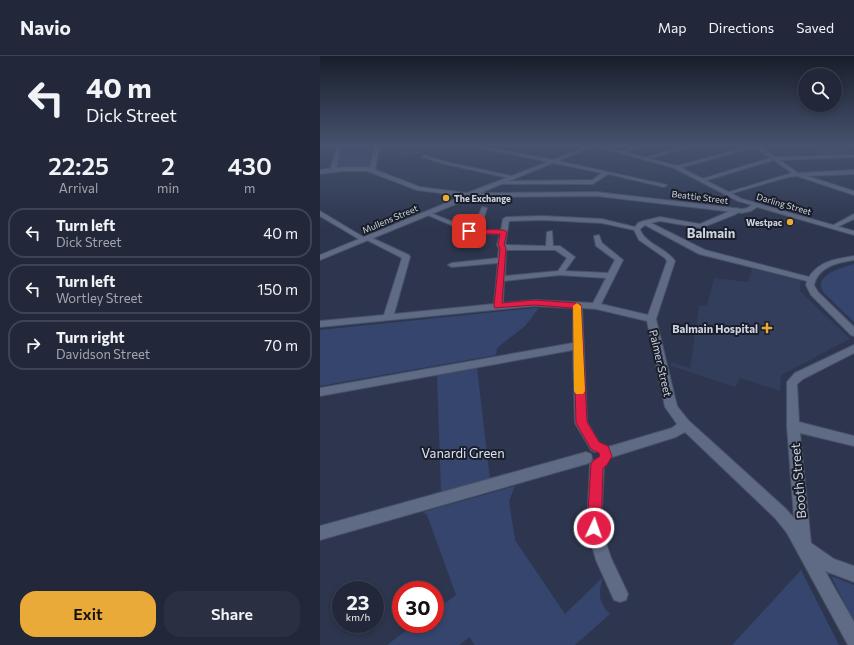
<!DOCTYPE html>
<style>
:root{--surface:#22283a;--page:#2a3042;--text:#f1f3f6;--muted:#a2a6af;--line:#3f4454;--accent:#eaaa38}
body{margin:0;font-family:Commissioner,sans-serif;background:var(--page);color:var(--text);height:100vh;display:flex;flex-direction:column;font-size:15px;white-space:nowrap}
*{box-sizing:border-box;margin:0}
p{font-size:13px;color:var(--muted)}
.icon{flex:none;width:22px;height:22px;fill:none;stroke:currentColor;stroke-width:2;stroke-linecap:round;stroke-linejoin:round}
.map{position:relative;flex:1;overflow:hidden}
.drawer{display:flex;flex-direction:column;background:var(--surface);width:320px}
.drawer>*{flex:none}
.top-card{background:#22283a;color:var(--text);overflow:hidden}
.fabs{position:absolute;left:478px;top:12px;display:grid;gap:8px}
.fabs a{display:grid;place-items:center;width:44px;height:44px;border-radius:50%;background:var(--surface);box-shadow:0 2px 6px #0003,0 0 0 1px var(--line);font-size:20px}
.speed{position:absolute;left:12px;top:525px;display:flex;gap:8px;font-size:20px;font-weight:700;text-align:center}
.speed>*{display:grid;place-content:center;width:52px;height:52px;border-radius:50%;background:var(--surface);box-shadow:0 2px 6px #0003,0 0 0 1px var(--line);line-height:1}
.speed small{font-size:10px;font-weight:400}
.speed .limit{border:6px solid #d22;background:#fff;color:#111}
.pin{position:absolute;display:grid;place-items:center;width:34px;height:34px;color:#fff;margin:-17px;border-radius:8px;box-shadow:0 2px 6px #0006}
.me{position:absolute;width:44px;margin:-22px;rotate:3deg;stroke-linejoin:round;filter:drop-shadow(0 0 3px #0008)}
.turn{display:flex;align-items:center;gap:14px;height:84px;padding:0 20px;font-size:18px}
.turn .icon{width:52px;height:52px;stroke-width:2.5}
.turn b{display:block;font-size:28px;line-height:34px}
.eta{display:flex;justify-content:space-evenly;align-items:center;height:68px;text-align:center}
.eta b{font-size:24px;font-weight:600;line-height:28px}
.button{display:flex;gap:8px;margin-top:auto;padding:8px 20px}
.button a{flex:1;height:46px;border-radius:16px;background:var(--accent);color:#111;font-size:16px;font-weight:600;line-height:46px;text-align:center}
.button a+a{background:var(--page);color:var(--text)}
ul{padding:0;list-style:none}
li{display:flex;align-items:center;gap:12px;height:50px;margin:0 8px 6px;padding:0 12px;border:2px solid var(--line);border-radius:16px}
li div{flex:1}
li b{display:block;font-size:15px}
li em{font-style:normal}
header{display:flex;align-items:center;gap:24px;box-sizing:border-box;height:56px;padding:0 20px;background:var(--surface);border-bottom:1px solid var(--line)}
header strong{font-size:19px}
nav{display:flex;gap:22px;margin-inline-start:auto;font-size:14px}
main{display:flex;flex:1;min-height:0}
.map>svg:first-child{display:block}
.built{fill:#333e5c}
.green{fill:#36456e}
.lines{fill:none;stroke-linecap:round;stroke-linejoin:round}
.street-casing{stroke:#485164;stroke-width:2}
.secondary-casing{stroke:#485164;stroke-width:2}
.street{fill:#5f6a85;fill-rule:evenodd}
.secondary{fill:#5f6a85;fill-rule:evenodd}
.route{fill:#e11d48;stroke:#92132f}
.slow{fill:#f59e0b}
.poi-dot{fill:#eaaa38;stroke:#1a1e29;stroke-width:1.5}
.labels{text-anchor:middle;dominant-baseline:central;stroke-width:4;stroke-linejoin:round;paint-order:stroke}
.far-street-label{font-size:9px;fill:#ccd3e2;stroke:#1a1e29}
.far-poi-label{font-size:9px;font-weight:bold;fill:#ccd3e2;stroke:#1a1e29;text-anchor:start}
.poi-label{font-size:11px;font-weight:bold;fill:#ccd3e2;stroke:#1a1e29;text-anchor:end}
.street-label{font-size:11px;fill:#ccd3e2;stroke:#1a1e29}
.far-district-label{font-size:13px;font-weight:bold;fill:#ccd3e2;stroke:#1a1e29}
.near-park-label{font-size:13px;fill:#d9e2f6;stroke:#1a1e29}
.near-street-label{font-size:13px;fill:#ccd3e2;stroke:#1a1e29}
</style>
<header>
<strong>Navio</strong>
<nav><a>Map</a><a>Directions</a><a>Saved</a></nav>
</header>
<main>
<section class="drawer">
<div class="top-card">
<div class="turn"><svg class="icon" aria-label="left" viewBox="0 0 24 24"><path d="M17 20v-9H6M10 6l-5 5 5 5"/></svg><div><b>40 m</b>Dick Street</div></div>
</div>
<div class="eta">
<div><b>22:25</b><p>Arrival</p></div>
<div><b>2</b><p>min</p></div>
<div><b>430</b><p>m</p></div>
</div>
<ul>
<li><svg class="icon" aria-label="left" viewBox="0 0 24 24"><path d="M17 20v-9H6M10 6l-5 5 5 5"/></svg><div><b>Turn left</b><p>Dick Street</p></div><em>40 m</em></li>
<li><svg class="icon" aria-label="left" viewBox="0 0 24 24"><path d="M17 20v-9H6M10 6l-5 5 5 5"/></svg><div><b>Turn left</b><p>Wortley Street</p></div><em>150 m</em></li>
<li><svg class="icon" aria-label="right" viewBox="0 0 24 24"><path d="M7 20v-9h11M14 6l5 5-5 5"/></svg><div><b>Turn right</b><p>Davidson Street</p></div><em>70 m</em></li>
</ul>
<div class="button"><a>Exit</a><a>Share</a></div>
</section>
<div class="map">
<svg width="534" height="589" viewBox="0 0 534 589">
<rect width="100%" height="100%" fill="#2d364e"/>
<g class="built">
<path d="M79 90H130L83 101 80 96 61 98 79 95Z"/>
<path d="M432 212 481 225 480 235 530 283 461 319 460 335 420 322 415 331 351 310V306L370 312 379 250H387L394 222 428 226Z"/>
</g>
<g class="green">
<path d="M54 93 50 111 16 112 19 98Z"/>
<path d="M491 93H527L534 97V99L501 100Z"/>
<path d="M534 208V266L504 237C491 220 522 211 534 208Z"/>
<path d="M215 252H219L205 270 177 292 176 299 0 330V274Z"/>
<path d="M157 312 170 423 121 436 117 318Z"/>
<path d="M195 430 189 445 195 484 245 558 283 521C278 537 278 546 290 558L255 589H154L150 581 139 589H67L95 568H115V554L136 539 107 459 103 456Z"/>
<path d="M481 514 519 589H412Z"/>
<path d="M511 520 534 529V566Z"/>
</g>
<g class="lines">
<defs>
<g id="street">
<path d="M17 90H21L16 114 13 116 10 114Z"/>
<path d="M55 90H71L59 92 55 115 52 117 49 115Z"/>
<path d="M152 90H159L229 103 347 129 344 131 288 118 273 128H181L179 127V125L272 124 282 117Z"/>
<path d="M316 90H321L303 97 299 96Z"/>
<path d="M367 90H372L326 103 324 102Z"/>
<path d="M431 90H439L456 101 534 99V101L460 104 478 117 534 114V118L487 120 534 135V139L477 120 468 121 406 139V137L472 117 454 104 384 125 379 124 450 102 435 91 356 113 353 111Z"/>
<path d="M104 99 126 106 196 121 193 123 125 108 102 101Z"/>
<path d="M162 151 167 152 160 174H181L183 163 186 161 223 160 282 163 315 171 318 167 323 165 340 161 380 168 417 152 420 154 416 158 381 172 340 165 331 167 385 194 489 221C499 205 516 203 534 200V204C517 207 499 210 494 229L498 236 534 271V280L531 279 491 239 486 229 487 225 379 198 325 169 320 173C324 187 346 192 355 205L336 263 357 350 369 365 465 452 474 462 467 370V326L475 317 534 289V297L483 323 477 328 479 366 534 380V390L480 377 491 487 514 503 534 510V526L505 515 534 566V589H528L467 477 455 462 365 376 356 381 286 403 281 401 280 397 281 393 352 372 357 368 345 351 327 265 276 253 262 252 267 366 281 390 279 394 275 396 271 394 255 367 253 294 0 340V332L253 287V252L214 250 0 271V265L64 259 82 202 47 184 42 185 0 160V155L45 182 50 181 89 199 90 201 74 258 174 248 178 207 132 211 128 209 132 207 178 202 179 192 177 189 180 178 150 177 103 157 108 156 153 174ZM223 164 282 167 314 174 319 184 345 202 347 205 328 259 281 248 303 204 282 187 279 179 274 180 276 190 295 204 288 217 245 215 255 201 240 190H233L232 175 227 176 226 190 185 189 189 165ZM186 194H235L247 202 238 215 185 220ZM240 219 286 222 273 247 214 244 183 247 184 225Z"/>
<path d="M534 158V163L515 172 510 171Z"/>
<path d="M266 396 271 398 272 402 271 406 266 408 0 484V470Z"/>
<path d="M277 403 282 405 284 409 281 472 291 502 308 538 306 544 300 546 294 544 276 504 267 472 270 409 272 405Z"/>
</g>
<path id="secondary" d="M269 90H274L160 137 277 136 422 153 427 152 432 149 418 145 354 112 276 90H281L358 110 422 143 534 175V179L437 151 431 155 422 157 277 140 153 141 0 204V199L143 140 97 134 47 115H23L0 118V114L23 111H48L100 131 147 137Z"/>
</defs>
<use href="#street" class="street-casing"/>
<use href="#secondary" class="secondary-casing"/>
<use href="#street" class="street"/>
<use href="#secondary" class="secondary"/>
</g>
<linearGradient id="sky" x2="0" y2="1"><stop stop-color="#191e2b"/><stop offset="0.52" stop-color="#46526e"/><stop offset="1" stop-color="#46526e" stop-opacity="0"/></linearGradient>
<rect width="534" height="172" fill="url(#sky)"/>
<path class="route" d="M147 173 184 174 187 176 184 189 186 192 182 247 214 244 257 247 261 249 267 366 279 386 288 390 292 400 287 409 283 412 281 472 279 476 274 478 269 476 267 472 271 408 273 405 280 400 279 397 271 393 256 367 253 252 214 249 175 252 174 250 180 192 178 189 180 178H156L147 176Z"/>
<path class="slow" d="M257 247 261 250 265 335 263 338H256L254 335 253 250Z"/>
<g class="poi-dot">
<circle cx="126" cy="142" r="4"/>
<circle cx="470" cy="166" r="4"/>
<path d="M445 266h4v4h4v4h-4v4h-4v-4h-4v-4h4z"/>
</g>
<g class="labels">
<g class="far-street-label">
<text transform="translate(380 141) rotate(7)">Beattie Street</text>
<text transform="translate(464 148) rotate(16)">Darling Street</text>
<text transform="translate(70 163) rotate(-23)">Mullens Street</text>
</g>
<g class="far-poi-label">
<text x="134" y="142">The Exchange</text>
<text x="462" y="166" text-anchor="end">Westpac</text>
</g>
<g class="poi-label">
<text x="438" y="272">Balmain Hospital</text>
</g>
<g class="street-label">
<text transform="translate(341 307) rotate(77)">Palmer Street</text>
</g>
<g class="far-district-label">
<text x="391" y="177">Balmain</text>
</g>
<g class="near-park-label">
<text x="143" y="397">Vanardi Green</text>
</g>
<g class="near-street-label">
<text transform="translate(478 425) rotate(-95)">Booth Street</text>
</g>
</g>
</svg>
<div class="fabs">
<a><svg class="icon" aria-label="search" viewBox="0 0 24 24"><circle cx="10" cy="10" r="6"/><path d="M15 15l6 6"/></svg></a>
</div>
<div class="speed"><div>23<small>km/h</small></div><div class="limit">30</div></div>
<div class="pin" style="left:149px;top:175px;background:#d93025"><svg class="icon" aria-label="arrive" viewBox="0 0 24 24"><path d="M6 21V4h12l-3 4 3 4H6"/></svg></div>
<svg class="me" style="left:274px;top:472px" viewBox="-20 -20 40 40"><circle r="17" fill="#e11d48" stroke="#fff" stroke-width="3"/><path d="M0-11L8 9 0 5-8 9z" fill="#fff"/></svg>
</div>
</main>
